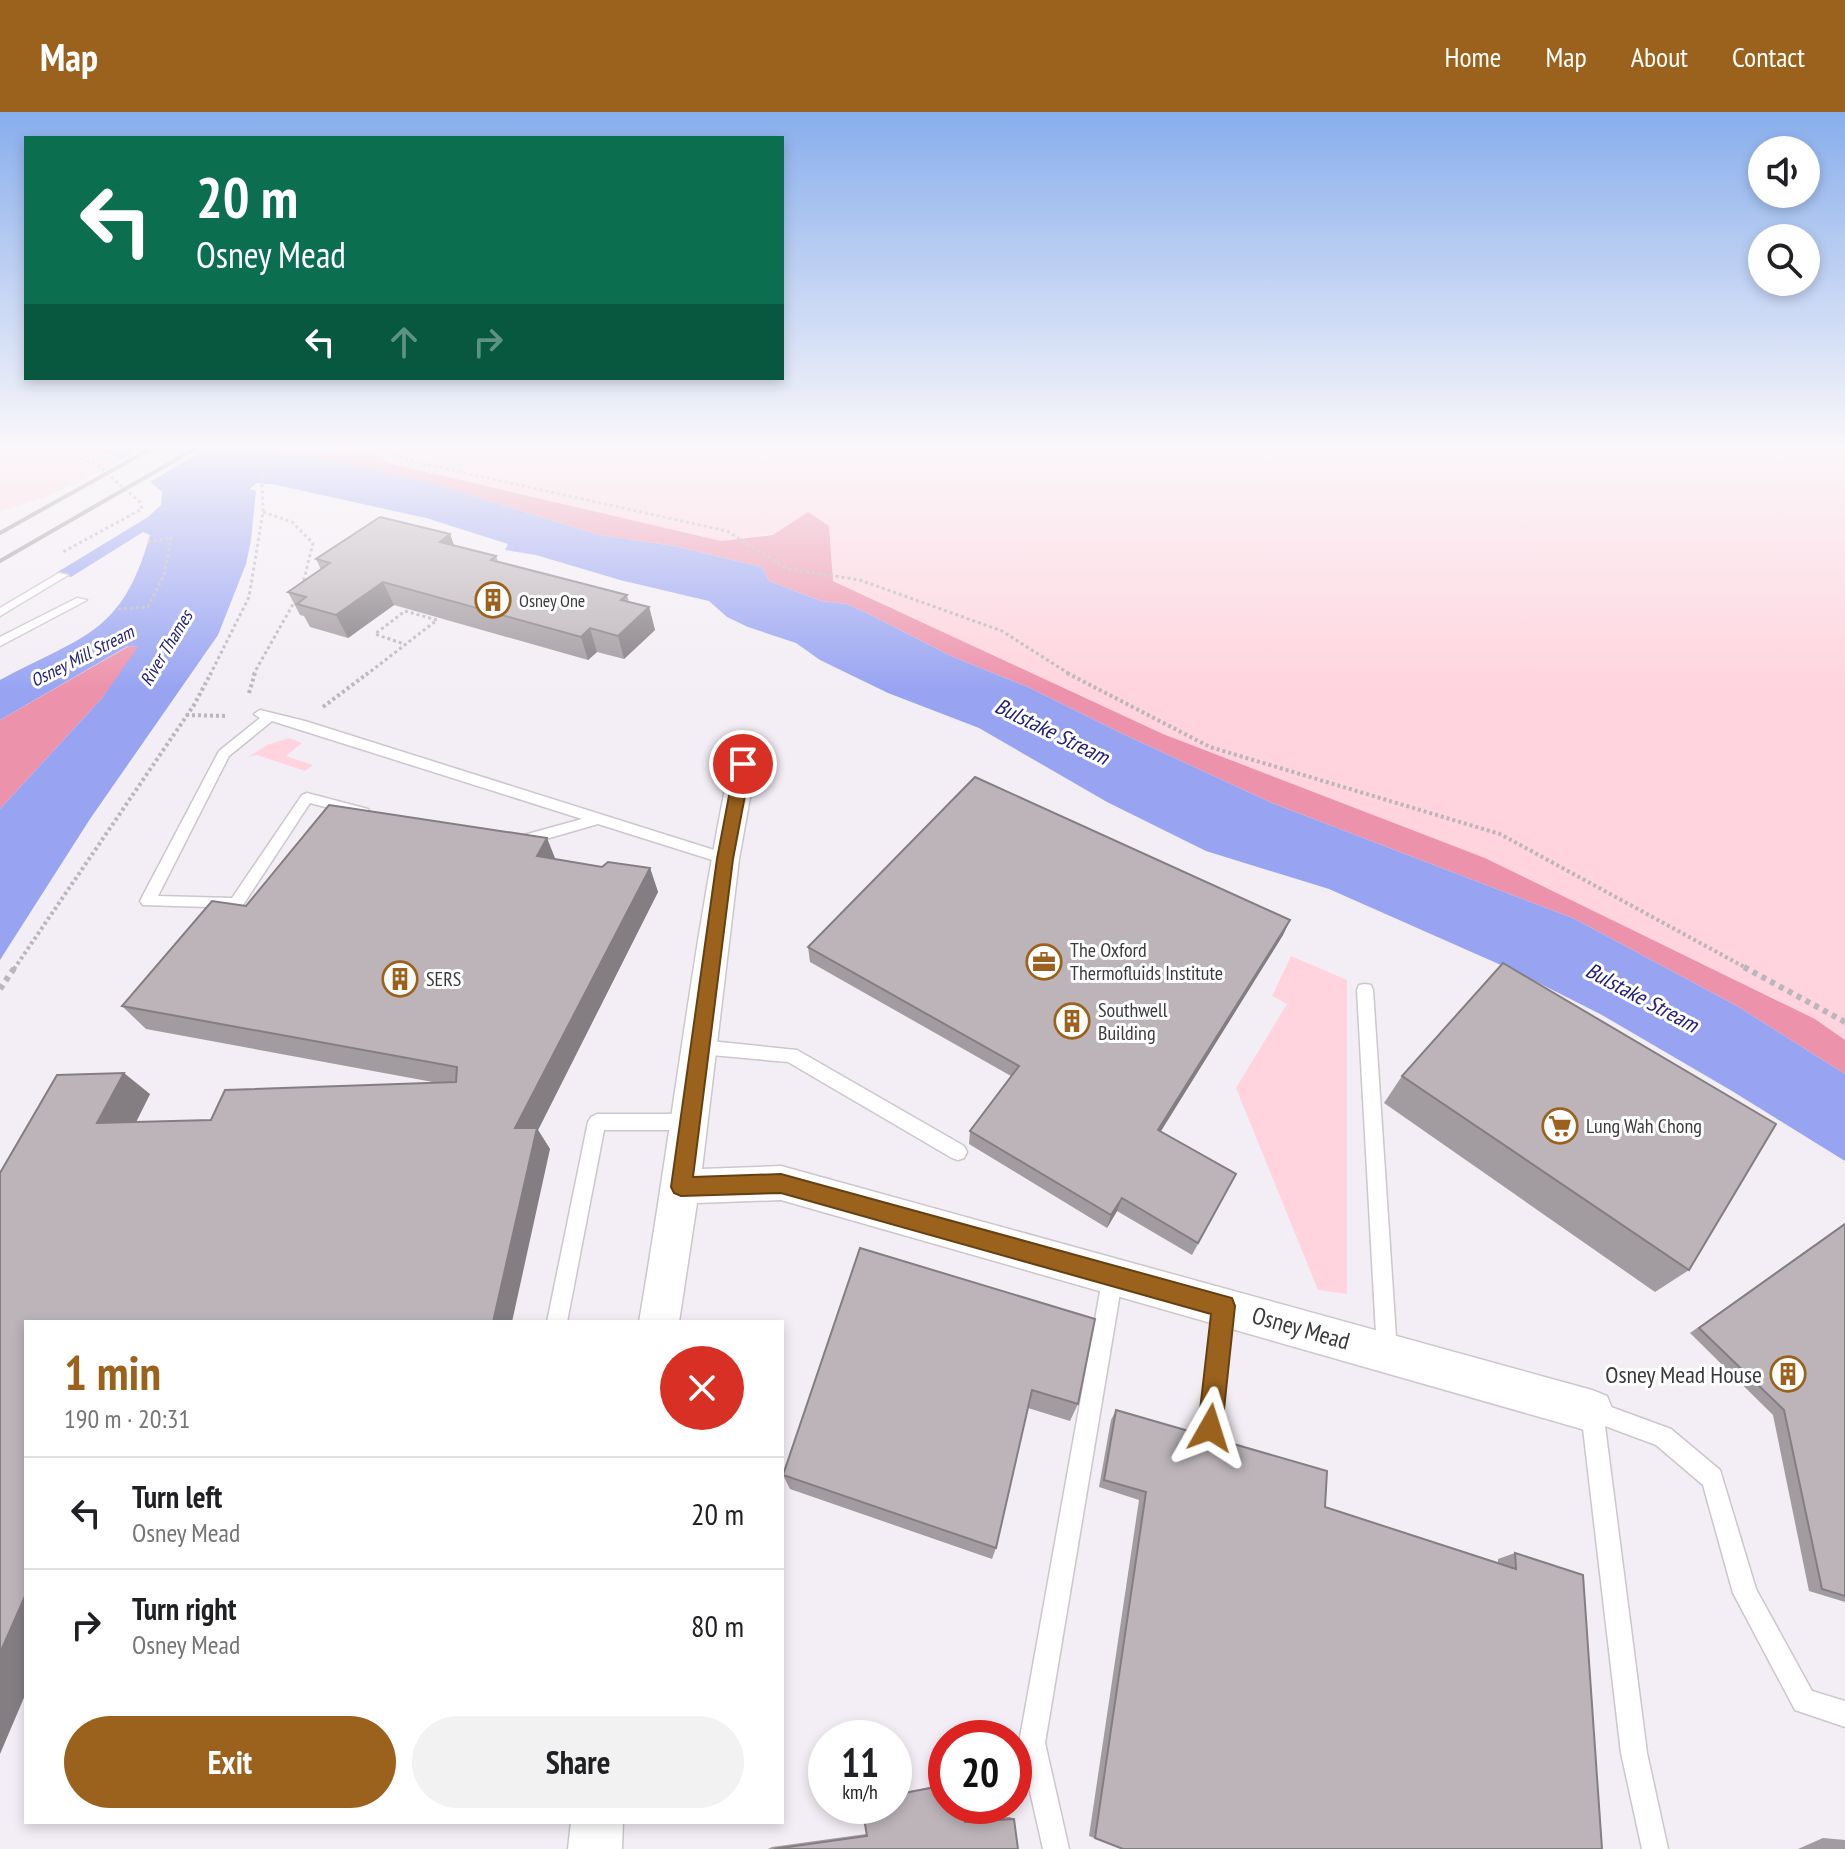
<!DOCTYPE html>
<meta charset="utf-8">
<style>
:root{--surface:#fff;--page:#f2f2f2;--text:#202124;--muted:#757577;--line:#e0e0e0;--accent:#9a621d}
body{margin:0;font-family:"PT Sans Narrow",sans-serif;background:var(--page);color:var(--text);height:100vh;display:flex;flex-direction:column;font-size:30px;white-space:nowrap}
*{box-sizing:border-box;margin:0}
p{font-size:26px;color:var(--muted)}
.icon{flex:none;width:44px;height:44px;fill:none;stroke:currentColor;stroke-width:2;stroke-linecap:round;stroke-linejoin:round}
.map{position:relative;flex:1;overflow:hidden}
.panel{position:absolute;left:24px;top:1208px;width:760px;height:504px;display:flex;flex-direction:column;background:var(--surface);border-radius:0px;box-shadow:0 4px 12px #0003}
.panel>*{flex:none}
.hud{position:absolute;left:24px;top:24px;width:760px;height:244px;border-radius:0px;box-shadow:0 4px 12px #0003;background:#0b6e4f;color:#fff;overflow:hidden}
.tools{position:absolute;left:1748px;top:24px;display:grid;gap:16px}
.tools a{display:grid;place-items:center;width:72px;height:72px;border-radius:50%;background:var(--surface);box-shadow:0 4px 12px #0003;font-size:40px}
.speed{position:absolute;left:808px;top:1608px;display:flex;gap:16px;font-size:40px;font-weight:700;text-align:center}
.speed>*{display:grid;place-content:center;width:104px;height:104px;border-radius:50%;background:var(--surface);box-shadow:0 4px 12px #0003;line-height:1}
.speed small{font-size:20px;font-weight:400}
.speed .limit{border:12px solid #d22;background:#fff;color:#111}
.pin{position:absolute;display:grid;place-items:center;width:68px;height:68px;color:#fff;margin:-34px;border:4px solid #fff;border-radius:50%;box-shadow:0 2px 8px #0007}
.me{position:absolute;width:88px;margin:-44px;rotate:6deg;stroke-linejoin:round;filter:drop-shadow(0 0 6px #0008)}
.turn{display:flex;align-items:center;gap:28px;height:168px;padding:0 40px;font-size:36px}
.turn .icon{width:104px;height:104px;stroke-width:2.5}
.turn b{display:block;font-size:56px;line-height:68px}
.lanes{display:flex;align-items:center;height:76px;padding:0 40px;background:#0003;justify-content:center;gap:40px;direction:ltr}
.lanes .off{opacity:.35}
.round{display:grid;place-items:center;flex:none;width:84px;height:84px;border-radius:42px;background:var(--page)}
.headline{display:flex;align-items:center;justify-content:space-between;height:136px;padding:0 40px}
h1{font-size:48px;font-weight:600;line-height:60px;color:var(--accent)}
.action{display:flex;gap:16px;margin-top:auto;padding:16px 40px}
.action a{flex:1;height:92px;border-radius:48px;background:var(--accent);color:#fff;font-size:32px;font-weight:600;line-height:92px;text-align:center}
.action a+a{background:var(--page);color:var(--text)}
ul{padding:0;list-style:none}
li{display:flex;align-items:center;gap:24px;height:112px;padding:0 40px;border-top:2px solid var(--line)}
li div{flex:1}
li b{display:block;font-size:30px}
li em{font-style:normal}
header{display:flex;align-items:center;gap:48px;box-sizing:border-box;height:112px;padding:0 40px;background:var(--accent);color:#fff}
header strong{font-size:38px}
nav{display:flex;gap:44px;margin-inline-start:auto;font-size:28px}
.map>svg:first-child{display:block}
.green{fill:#ffd4de}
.forest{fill:#ed92ab}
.water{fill:#98a4f2}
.pier{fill:#f3eef5}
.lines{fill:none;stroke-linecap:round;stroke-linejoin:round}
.service-casing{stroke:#ccc6cd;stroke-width:3}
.minor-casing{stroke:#ccc6cd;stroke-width:3}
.path-far2{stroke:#bab6bc;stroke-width:3;stroke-dasharray:3 3;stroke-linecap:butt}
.path-far1{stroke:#bab6bc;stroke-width:4;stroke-dasharray:3 3;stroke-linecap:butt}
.path{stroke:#bab6bc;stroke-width:6;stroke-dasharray:5 5;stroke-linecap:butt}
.service{fill:#fff;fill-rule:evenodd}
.minor{fill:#fff;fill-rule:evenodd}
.rail{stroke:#9e9ba0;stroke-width:4}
.wall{fill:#a29b9f}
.shaded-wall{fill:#847e82}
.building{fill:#bcb4b9;stroke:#847e82;stroke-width:2}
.route{fill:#9a621d;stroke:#644013;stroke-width:2}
.labels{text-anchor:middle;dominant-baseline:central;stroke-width:6;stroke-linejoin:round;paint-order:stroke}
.far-poi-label{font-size:18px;fill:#3b393c;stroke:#fff;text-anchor:start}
.far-water-label{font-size:18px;font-style:italic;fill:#252179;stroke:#fff}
.poi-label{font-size:20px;fill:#3b393c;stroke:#fff;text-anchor:start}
.water-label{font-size:22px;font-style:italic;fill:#252179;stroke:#fff}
.near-street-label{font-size:24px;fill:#3b393c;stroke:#fff}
.near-poi-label{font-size:24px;fill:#3b393c;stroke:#fff;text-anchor:end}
</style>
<header>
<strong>Map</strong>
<nav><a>Home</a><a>Map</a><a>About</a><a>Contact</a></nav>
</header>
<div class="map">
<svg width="1845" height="1737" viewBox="0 0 1845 1737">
<rect width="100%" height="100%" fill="#f3eef5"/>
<g class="green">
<path d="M0 335H89L125 348 43 386 0 399Z"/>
<path d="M366 335H1845V928L1815 907 1485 746 1163 622 832 468 829 414 721 429 392 352Z"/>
<path d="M289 626 302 631 286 644 313 653 305 659 257 643 248 645 267 633Z"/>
<path d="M1291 844 1347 868V1182L1318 1178 1236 976 1287 892 1272 884Z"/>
</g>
<g class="forest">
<path d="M267 335H366L392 352 721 429 773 423 808 400 829 414 833 469 1163 622 1485 746 1815 907 1845 928V962L1737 894 1575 807 1272 691 1123 622 1028 575 951 544 869 502 847 492 821 489 769 469 762 455 675 434 599 423 441 374Z"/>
<path d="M129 534 138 535V538L102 586 0 697V608Z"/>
</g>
<path class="water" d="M89 335H255L320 345 441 374 599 423 675 434 762 455 769 469 821 489 847 492 869 502 951 544 1028 575 1123 622 1272 691 1575 807 1737 894 1845 962V1049L1732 979 1602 903 1519 861 1329 777 1206 739 1107 690 979 616 888 581 820 548 796 531 748 515 727 505 709 489 620 468 536 443 505 438 508 432 426 406 272 372 256 371 250 377 256 379 251 428 246 452 218 523 90 707 0 848V697L102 586 138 535 128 534 0 608V568C83 523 122 523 150 423L143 420 71 465 56 461 148 405 161 393 162 380 125 348Z"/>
<path class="pier" d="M142 335H210L146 372 123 352 116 350Z"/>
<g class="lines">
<defs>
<g id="service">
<path d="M59 461 68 463 0 504V496Z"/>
<path d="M77 486 87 488 0 534V525Z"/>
<path d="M260 598 305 609 730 743 732 747 725 752 598 712 518 735 513 734 511 730 513 726 582 707 272 609 229 644 158 784 232 786 302 683 307 681 368 697 370 700 368 703 363 705 310 691 241 796 143 793 140 789 219 639 260 606 254 602Z"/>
<path d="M1365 872 1371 873 1373 878 1397 1240 1394 1247 1387 1250 1380 1247 1377 1240 1357 878 1359 873Z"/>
<path d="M700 928 797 938 964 1034 967 1040 964 1046 958 1048 952 1046 788 950 700 942 694 940 692 935 694 930Z"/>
<path d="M597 1002H690L696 1005 699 1010 696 1015 690 1018H604L567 1210H547L588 1010 591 1005Z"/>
<path d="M1113 1153 1120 1156 1123 1163 1045 1631 1069 1737H1043L1019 1631 1103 1163 1106 1156Z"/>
<path d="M1224 1184 1231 1187 1234 1194 1221 1316 1218 1324 1210 1327 1202 1324 1199 1316 1214 1194 1217 1187Z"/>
<path d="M1592 1288 1671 1317 1720 1358 1756 1477 1812 1579 1845 1589V1615L1795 1598 1733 1481 1703 1373 1656 1333 1605 1314 1647 1641 1668 1737H1642L1621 1641 1581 1299 1584 1291Z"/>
</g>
<g id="minor">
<path d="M743 643 752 646 756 652 739 747 702 1057 781 1054 1592 1278 1607 1284 1613 1299 1607 1314 1592 1320 781 1088 697 1091 679 1210H639C671 1024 692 837 730 652L734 646Z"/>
<path d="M571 1710H623L622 1737H568Z"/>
</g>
</defs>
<use href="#service" class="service-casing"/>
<use href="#minor" class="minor-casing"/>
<g class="path-far2">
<path d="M53 335 97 353 140 390 142 397 61 441"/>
<path d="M371 335 420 351 727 419 788 457 860 468 1002 519 1071 563"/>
<path d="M263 400 292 410 313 431 302 475"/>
<path d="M148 430 171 426"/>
<path d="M118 497 148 495 164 463 172 422"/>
<path d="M210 563 249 485 263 400 261 335"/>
<path d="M253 563 296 487"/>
<path d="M366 563 437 508 405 499 375 522 404 532"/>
</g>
<g class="path-far1">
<path d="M1067 561 1210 635 1500 722 1748 857"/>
<path d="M249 581 255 561"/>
<path d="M323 595 368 561"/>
<path d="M186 603 228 604"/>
<path d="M14 857 194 593 211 561"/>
</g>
<g class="path">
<path d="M1744 855 1845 910"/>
<path d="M0 877 15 855"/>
</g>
<use href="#service" class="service"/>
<use href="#minor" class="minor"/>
<g class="rail">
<path d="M0 421 154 335"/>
<path d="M0 449 198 335"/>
</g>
</g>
<g class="wall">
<path d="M450 422 454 433 496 444 498 449 627 483 629 490 649 495 655 518 624 547 597 540 588 548 394 493 348 526 310 515 304 504 300 503 288 480 321 458 316 447Z"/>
<path d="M555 747 602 755 650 756 658 780 538 1018 550 1037 0 1061 150 982 136 1010 211 1008 438 971 146 917 122 894 246 794Z"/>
<path d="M1290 808 1283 823 1160 1020 1236 1062 1192 1143 1117 1099 1107 1116 969 1032 970 1019 1011 964 810 850 808 835Z"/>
<path d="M1402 964 1689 1158 1655 1180 1384 991Z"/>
<path d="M1845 1111V1490L1809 1479 1773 1303 1690 1221Z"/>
<path d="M860 1136 1078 1292 1070 1309 1028 1296 996 1436 992 1447 790 1377 783 1363Z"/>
<path d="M1116 1298 1325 1395 1498 1452V1447L1515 1441 1583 1463 1123 1737 1089 1724 1139 1388 1099 1375 1111 1308Z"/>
<path d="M946 1672V1694L965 1708 1010 1705 1014 1707 1018 1737H768L772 1735 866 1722 894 1694V1682Z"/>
<path d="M1823 1726 1845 1728V1737H1798Z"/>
</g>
<g class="shaded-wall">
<path d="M450 422 458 445 440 430Z"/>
<path d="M383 470 394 493 348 526 336 503Z"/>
<path d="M649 495 655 518 624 547 618 524Z"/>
<path d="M590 516 597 540 588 548 581 525Z"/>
<path d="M547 726 557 751 537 744Z"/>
<path d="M650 756 658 780 538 1018 550 1037 512 1210H493L515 1016Z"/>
<path d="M1290 808 1283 823 1153 1032 1158 1018Z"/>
<path d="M124 961 150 982 125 1032 97 1011Z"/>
<path d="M1122 1086 1117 1099 1107 1116 1111 1103Z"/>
<path d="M26 1482V1581L0 1642V1541Z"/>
</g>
<g class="building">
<path d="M380 405 450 422 440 430 496 444 491 448 627 483 621 488 649 495 618 524 590 516 581 525 383 470 336 503 297 492 306 485 288 480 330 451 316 447Z"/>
<path d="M975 665 1290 808 1158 1018 1236 1062 1198 1131 1122 1086 1111 1103 970 1019 1019 954 808 835Z"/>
<path d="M329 693 547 726 537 744 602 755 608 750 650 756 515 1016H537L493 1210H26V1482L0 1541V1061L57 963 124 961 97 1011 211 1008 225 978 456 970 457 955 122 894 212 789 246 794Z"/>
<path d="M1503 851 1776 1012 1689 1158 1402 964Z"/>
<path d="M1845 1112V1484L1822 1477 1784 1298 1699 1216Z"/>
<path d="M860 1136 1095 1207 1078 1292 1032 1278 996 1436 783 1363Z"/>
<path d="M1116 1298 1327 1359 1325 1395 1516 1457 1515 1441 1583 1463 1602 1737H1123L1095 1726 1146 1380 1104 1368Z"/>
<path d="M946 1673V1694H964L965 1710 1014 1707 1018 1737H774L867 1724 862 1694H894V1683Z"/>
</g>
<linearGradient id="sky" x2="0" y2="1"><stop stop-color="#88aeec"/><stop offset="0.58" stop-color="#faf7fa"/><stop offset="1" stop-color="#faf7fa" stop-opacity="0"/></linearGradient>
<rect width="1845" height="578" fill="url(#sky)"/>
<path class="route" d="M743 647 751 652 733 747 693 1065 781 1062 1232 1186 1235 1194 1222 1316 1218 1325 1210 1329 1201 1325 1198 1316 1211 1202 781 1081 681 1084 674 1081 671 1075 717 747 735 652Z"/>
<defs>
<symbol id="building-ring" viewBox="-11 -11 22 22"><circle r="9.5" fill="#fff" stroke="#9a621d" stroke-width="1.5"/><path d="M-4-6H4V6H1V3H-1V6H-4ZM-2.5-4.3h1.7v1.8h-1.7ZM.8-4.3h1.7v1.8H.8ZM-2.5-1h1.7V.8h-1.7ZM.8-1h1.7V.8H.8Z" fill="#9a621d"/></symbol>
<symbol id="office-ring" viewBox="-11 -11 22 22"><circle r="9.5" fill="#fff" stroke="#9a621d" stroke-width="1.5"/><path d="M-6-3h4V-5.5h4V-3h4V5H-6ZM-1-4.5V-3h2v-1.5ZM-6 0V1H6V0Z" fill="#9a621d"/></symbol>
<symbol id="supermarket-ring" viewBox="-11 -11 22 22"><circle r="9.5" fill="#fff" stroke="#9a621d" stroke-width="1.5"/><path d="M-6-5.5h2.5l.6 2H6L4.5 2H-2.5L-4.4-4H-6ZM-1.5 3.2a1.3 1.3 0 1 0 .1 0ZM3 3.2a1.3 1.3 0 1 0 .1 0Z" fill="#9a621d"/></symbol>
</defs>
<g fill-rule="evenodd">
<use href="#building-ring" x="473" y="468" width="40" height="40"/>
<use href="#office-ring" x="1024" y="830" width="40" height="40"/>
<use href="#building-ring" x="380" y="847" width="40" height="40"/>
<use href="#building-ring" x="1052" y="889" width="40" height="40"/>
<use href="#supermarket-ring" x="1540" y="994" width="40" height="40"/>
<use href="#building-ring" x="1768" y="1242" width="40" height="40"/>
</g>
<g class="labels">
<g class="far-poi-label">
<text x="519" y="488">Osney One</text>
</g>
<g class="far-water-label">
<text transform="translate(166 536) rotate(-59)">River Thames</text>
<text transform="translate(82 544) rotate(-27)">Osney Mill Stream</text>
</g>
<g class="poi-label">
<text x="1070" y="838">The Oxford<tspan x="1070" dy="23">Thermofluids Institute</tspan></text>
<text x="426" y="867">SERS</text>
<text x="1098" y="898">Southwell<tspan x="1098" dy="23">Building</tspan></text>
<text x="1586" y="1014">Lung Wah Chong</text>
</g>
<g class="water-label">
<text transform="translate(1052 619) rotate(26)">Bulstake Stream</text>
<text transform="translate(1642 885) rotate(28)">Bulstake Stream</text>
</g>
<g class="near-street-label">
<text transform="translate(1301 1216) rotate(16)">Osney Mead</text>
</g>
<g class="near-poi-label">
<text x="1762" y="1262">Osney Mead House</text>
</g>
</g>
</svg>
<div class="tools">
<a><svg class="icon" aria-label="sound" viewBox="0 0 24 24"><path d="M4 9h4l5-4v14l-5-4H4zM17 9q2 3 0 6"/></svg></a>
<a><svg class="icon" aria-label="search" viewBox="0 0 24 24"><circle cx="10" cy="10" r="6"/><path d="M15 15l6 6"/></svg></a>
</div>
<div class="speed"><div>11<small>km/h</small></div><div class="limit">20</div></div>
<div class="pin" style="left:743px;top:652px;background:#d93025"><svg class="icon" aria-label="arrive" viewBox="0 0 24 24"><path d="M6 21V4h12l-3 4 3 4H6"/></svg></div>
<svg class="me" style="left:1210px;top:1316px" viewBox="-20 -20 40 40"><path d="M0-17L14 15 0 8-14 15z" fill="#9a621d" stroke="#fff" stroke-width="4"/></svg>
<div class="hud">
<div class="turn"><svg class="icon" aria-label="left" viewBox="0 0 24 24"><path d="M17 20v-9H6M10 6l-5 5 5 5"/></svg><div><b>20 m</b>Osney Mead</div></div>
<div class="lanes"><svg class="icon" aria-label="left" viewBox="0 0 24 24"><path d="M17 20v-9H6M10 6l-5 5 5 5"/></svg><svg class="icon off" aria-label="ahead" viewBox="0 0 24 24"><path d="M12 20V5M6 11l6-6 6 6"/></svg><svg class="icon off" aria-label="right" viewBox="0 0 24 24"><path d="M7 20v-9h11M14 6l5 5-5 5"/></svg></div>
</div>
<section class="panel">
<div class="headline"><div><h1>1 min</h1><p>190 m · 20:31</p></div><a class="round" style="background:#d93025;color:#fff"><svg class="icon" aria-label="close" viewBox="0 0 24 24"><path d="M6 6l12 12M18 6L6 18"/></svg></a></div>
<ul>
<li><svg class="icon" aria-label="left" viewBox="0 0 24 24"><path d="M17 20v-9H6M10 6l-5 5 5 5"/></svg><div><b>Turn left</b><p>Osney Mead</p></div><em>20 m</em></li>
<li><svg class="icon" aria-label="right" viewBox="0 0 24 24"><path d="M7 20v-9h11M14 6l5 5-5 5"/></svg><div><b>Turn right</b><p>Osney Mead</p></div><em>80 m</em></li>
</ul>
<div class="action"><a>Exit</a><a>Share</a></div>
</section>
</div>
